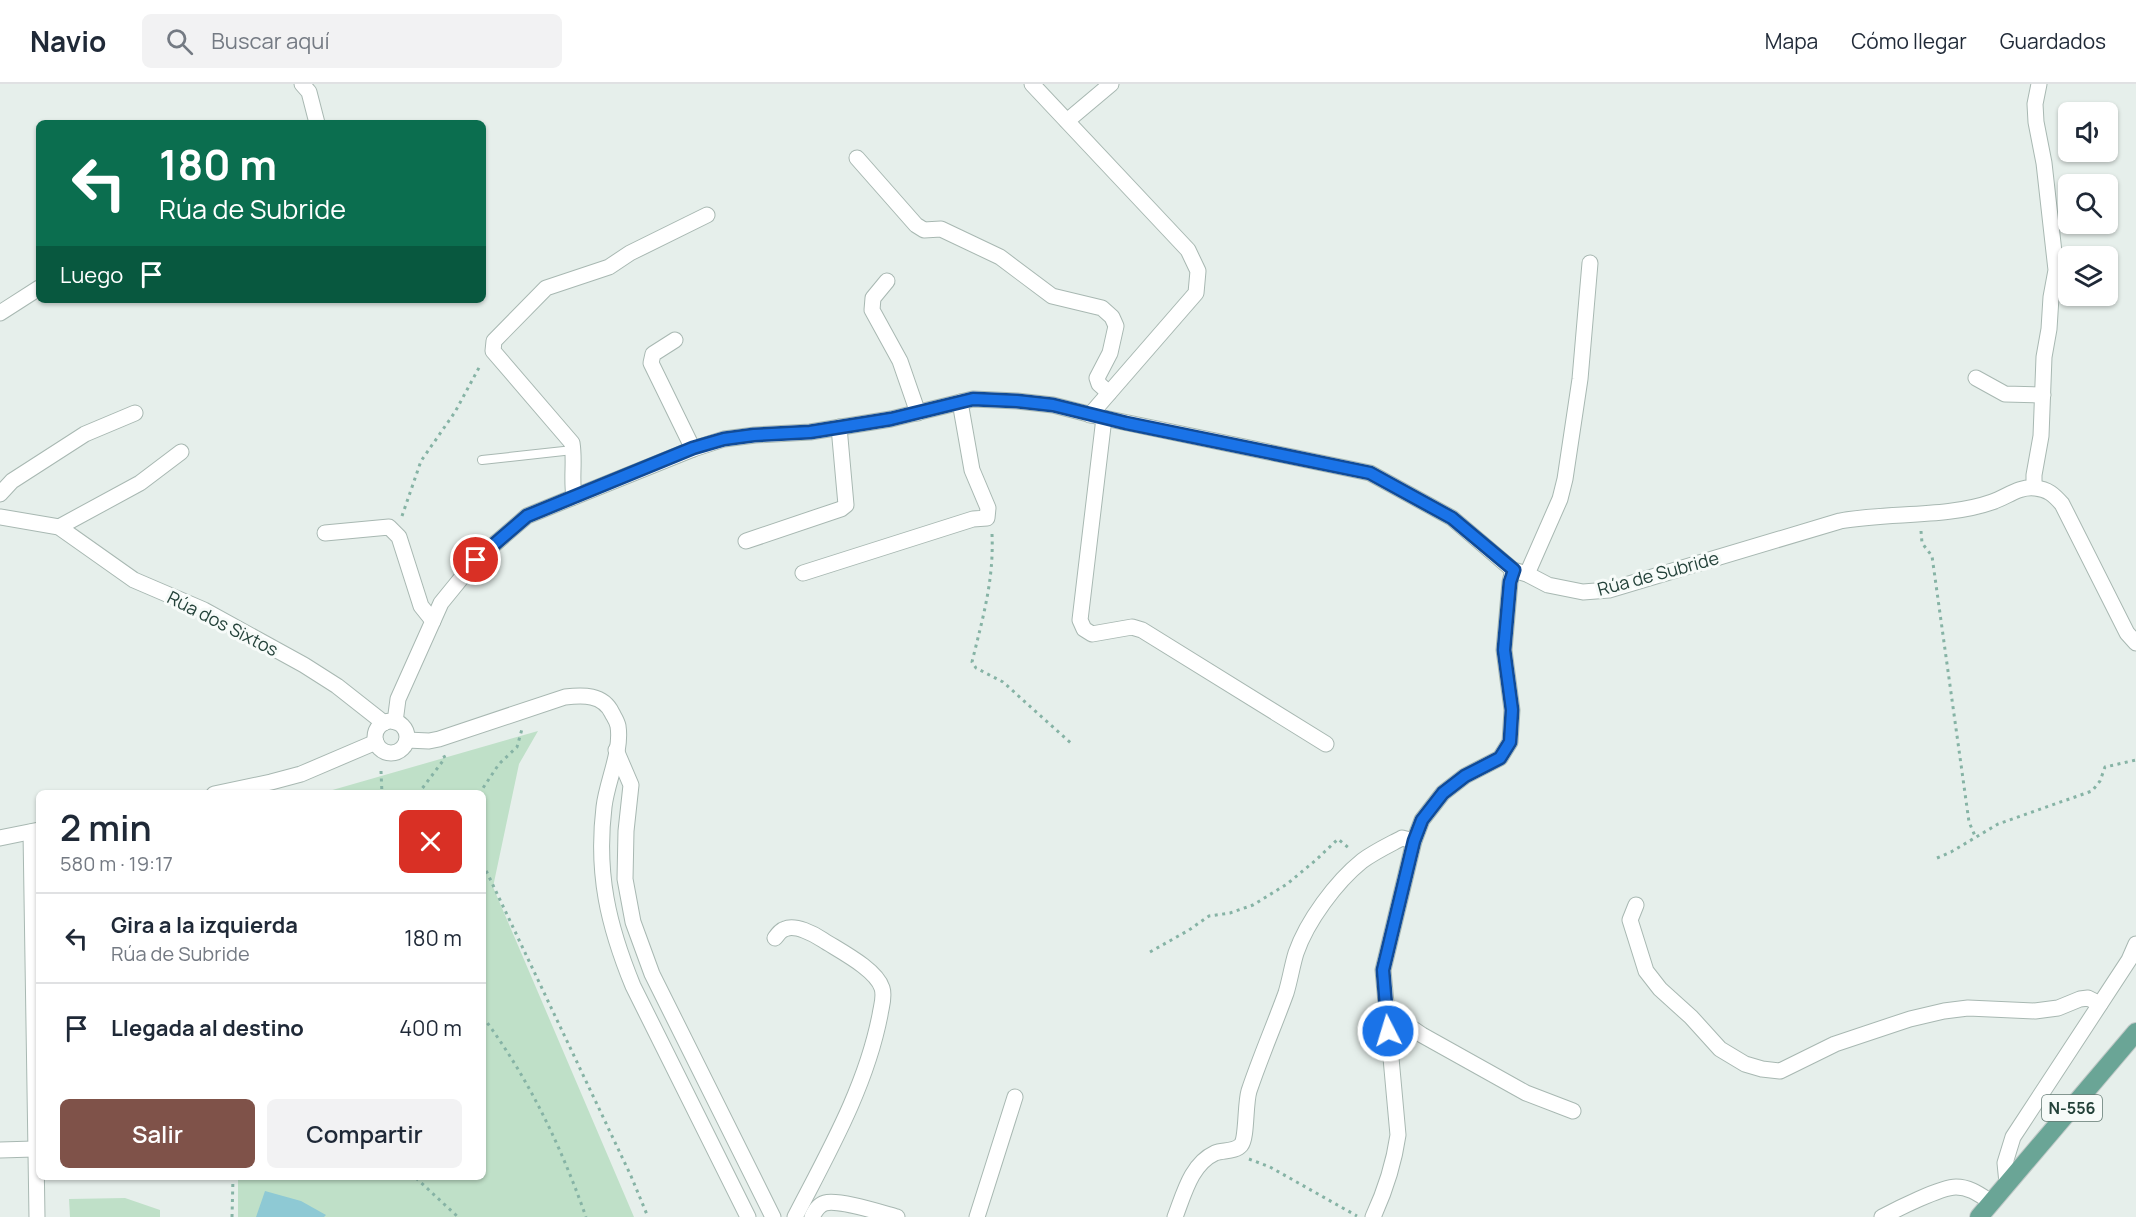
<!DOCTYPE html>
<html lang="es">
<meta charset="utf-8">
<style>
:root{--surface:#fff;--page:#f2f2f3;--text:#1f2937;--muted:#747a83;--line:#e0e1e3;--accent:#7f5249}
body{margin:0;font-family:Manrope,sans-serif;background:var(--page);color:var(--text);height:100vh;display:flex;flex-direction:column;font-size:22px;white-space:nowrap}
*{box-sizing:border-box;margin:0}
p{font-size:20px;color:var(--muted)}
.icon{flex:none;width:33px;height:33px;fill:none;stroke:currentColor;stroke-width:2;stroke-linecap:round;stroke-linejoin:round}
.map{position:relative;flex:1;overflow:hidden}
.sheet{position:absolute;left:36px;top:706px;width:450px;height:390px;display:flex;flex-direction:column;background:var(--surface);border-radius:9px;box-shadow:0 2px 4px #0004}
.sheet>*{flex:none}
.hud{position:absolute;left:36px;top:36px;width:450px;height:183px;border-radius:9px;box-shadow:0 2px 4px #0004;background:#0b6e4f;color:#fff;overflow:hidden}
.fabs{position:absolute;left:2058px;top:18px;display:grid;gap:12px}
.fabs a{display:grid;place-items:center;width:60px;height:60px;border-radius:9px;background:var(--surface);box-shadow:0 2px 4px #0004;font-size:30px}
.pin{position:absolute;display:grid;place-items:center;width:51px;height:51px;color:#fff;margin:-26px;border:3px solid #fff;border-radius:50%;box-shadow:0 2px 6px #0007}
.me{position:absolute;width:66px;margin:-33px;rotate:355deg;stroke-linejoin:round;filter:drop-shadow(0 0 4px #0008)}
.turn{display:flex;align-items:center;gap:21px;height:126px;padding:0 24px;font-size:27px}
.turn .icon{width:78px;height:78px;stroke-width:2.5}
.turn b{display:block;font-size:42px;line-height:51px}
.then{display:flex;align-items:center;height:57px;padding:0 24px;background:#0003;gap:12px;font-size:22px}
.round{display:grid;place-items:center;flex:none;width:63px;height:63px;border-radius:9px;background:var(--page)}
.headline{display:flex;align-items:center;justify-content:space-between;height:102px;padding:0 24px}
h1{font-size:36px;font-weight:600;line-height:45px}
.action{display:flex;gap:12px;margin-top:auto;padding:12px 24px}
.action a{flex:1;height:69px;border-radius:9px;background:var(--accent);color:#fff;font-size:24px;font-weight:600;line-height:69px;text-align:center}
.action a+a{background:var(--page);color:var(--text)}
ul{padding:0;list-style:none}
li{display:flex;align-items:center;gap:18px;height:90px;padding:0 24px;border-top:2px solid var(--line)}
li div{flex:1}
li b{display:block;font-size:22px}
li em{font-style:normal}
header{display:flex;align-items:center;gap:36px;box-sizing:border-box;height:84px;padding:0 30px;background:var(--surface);border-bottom:2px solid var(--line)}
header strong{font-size:28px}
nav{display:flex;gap:33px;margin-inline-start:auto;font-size:21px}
.search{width:420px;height:54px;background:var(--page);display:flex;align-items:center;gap:15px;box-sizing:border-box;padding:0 21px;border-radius:9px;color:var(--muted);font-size:22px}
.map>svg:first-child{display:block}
.green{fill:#bfe0c8}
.water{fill:#8ec9d4}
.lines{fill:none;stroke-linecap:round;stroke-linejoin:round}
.lane-casing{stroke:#a8b8b2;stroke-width:10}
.street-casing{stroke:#a8b8b2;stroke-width:17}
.primary-casing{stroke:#c2cac8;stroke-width:20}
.path{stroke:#86b3a5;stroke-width:3;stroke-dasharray:3 4.5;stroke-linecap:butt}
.lane{stroke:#fff;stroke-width:8}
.street{stroke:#fff;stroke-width:15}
.primary{stroke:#6aa596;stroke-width:18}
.route-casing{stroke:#114b97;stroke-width:15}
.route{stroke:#1a73e8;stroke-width:10}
.labels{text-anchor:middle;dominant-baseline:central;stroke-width:6;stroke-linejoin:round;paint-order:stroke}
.shield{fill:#f7fbf9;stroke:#637a73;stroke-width:1.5}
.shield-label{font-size:16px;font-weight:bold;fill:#24423a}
.street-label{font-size:18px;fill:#24423a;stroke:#f7fbf9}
</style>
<header>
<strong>Navio</strong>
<div class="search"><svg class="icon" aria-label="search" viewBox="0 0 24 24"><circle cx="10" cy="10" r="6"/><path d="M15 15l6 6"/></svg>Buscar aquí</div>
<nav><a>Mapa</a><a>Cómo llegar</a><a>Guardados</a></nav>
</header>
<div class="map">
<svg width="2136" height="1133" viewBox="0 0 2136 1133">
<rect width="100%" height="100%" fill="#e6efeb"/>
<g class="green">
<path d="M538 647 519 680 493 803 634 1133H238V1094H483V710L322 709Z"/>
<path d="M125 1114 160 1126V1133H70L69 1115Z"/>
</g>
<path class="water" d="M265 1107 301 1117 326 1131 324 1133H256Z"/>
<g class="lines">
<defs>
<path id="lane" d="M482 376 573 366"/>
<g id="street">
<path d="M302 0 309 8 317 39"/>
<path d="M1032 0 1188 166 1198 187 1196 209 1090 331"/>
<path d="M1067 37 1111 0"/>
<path d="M857 74 916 141 924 146 941 145 1000 173 1052 212 1102 224 1112 233 1116 242 1110 269 1097 294 1099 300 1109 309"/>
<path d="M887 197 873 214 872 226 900 277 918 329"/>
<path d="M0 229 39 204"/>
<path d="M675 256 653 270 651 279 693 365"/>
<path d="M1976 294 2005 310 2043 311"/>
<path d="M1104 334 1080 536 1084 545 1092 550 1132 543 1142 546 1326 660"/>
<path d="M2034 403V391L2041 352 2044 273 2049 245 2051 213 2056 186 2044 79 2036 38 2035 20 2039 0"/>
<path d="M0 410 12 397 85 350 135 329"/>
<path d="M574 413C571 394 575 377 572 359L493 267 494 257 546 204 609 183 630 169 707 131"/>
<path d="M0 433 59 443 134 496 204 526 304 581 337 602 384 639"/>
<path d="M59 443 140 399 181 368"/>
<path d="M325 449 389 443 399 453 421 522 433 537"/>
<path d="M746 457 841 425 846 421 839 343"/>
<path d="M803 489 973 435 987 434 988 424 972 386 960 318"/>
<path d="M1527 490 1560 415 1565 395 1580 295 1590 179"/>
<circle cx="391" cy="653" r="16"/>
<path d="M395 638 398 615 441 519 476 476 527 432 693 365 724 355 755 351 810 348 891 335 973 315 1017 317 1053 321 1104 334 1370 389 1452 434 1513 486 1527 490 1548 501 1583 508 1609 506 1840 437C1888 428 1947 434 1992 418 2007 413 2019 402 2035 404 2048 405 2054 411 2062 420L2127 549 2136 559"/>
<path d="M407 656 429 657 439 655 565 613C583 611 603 610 612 629 614 633 617 637 618 642 622 668 607 697 604 723 596 789 608 841 633 902L748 1133"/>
<path d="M616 666 631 701 626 747 625 795 633 838 652 890 773 1133"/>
<path d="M214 710 271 698 301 690 376 658"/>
<path d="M31 748 37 1133"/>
<path d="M0 754 39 746"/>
<path d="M1636 821 1630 836 1646 887 1660 905 1691 933 1720 965 1745 980 1762 985 1780 987 1835 960 1910 935 1944 927 1968 924 2035 927 2058 924 2080 915 2088 914 2100 920"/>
<path d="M775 854C778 850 781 846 785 845 795 840 814 850 823 856 840 867 876 885 882 904 885 913 881 923 880 931 866 1003 828 1069 795 1133"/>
<path d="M1385 926 1422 951 1526 1009 1573 1027"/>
<path d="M0 1066 34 1065"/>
<path d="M2007 1099 2005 1079 2013 1053 2129 876 2136 860"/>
<path d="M812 1133C815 1127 818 1121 825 1119 838 1115 882 1129 897 1133"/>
<path d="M977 1133 1015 1013"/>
<path d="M1175 1133C1184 1110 1191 1080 1215 1069 1223 1066 1235 1068 1241 1061 1247 1054 1245 1020 1249 1007 1260 974 1274 942 1286 909 1290 896 1292 882 1296 869 1307 837 1336 798 1362 777 1374 768 1389 761 1402 754L1414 757"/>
<path d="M1373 1133C1385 1107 1394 1079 1398 1051L1383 886 1414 757 1422 736 1443 709 1465 692 1500 674 1510 658 1512 626 1504 566 1510 498 1513 486"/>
<path d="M1882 1133C1897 1125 1941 1103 1956 1103 1970 1103 1980 1111 1991 1118"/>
</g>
<path id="primary" d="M1979 1133 2136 948"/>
</defs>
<use href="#lane" class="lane-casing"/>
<use href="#street" class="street-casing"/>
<use href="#primary" class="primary-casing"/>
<g class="path">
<path d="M402 432 421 377 455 328 481 280"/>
<path d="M1921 447 1922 459 1932 472 1969 738 1975 752"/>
<path d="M992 450C994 496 983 533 972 578L976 584 1003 598 1073 661"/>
<path d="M381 687 382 710"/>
<path d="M418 710 445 674 443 670"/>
<path d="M479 710 499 680 517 663 522 645"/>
<path d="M1937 774 1951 768 1998 740 2092 707 2100 697 2105 683 2136 676"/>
<path d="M483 780 631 1092 648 1133"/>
<path d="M1150 868 1189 846 1209 832 1230 829 1253 821 1287 800 1316 776 1338 755 1350 765"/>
<path d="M483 933C528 993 561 1062 586 1133"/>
<path d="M1249 1075 1270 1083 1357 1132"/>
<path d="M416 1094 458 1133"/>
<path d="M232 1133 233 1094"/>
</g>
<use href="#lane" class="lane"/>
<use href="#street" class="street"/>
<use href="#primary" class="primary"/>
</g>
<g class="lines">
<defs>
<path id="route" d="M476 476 527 432 693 364 724 355 754 351 810 348 891 335 973 315 1017 317 1053 321 1126 339 1370 389 1452 434 1514 486 1510 498 1504 566 1512 626 1510 658 1500 674 1465 692 1443 709 1422 736 1414 757 1383 886 1388 947"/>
</defs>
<use href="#route" class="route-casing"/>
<use href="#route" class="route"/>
</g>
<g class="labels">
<rect class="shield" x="2042" y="1011" width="60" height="26" rx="4.5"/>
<g class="shield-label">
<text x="2072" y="1024">N-556</text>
</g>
<g class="street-label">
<text transform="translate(1658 489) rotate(-15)">Rúa de Subride</text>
<text transform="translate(223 539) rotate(27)">Rúa dos Sixtos</text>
</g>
</g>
</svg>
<div class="fabs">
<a><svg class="icon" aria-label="sound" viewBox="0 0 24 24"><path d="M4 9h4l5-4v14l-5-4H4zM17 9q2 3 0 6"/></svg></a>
<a><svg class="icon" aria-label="search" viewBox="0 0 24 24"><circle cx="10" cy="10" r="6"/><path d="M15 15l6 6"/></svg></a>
<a><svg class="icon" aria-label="layers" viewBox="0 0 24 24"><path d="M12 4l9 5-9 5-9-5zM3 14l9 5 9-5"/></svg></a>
</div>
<div class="pin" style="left:476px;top:476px;background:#d93025"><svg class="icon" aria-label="arrive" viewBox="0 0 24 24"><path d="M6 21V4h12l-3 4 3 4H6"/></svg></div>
<svg class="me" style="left:1388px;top:947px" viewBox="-20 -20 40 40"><circle r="17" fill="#1a73e8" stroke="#fff" stroke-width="3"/><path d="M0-11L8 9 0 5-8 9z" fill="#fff"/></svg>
<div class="hud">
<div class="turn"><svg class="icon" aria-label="left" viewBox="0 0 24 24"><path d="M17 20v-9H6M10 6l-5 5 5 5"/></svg><div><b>180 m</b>Rúa de Subride</div></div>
<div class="then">Luego<svg class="icon" aria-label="arrive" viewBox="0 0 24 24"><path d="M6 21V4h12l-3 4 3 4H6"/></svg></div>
</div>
<section class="sheet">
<div class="headline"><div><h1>2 min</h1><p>580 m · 19:17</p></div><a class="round" style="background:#d93025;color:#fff"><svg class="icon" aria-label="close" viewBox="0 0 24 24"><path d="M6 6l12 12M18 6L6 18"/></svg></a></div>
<ul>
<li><svg class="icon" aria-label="left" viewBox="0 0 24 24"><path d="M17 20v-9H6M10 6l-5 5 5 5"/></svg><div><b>Gira a la izquierda</b><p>Rúa de Subride</p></div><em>180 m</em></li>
<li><svg class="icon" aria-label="arrive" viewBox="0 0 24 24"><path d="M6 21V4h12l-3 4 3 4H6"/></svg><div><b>Llegada al destino</b></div><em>400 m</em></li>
</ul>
<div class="action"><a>Salir</a><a>Compartir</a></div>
</section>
</div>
